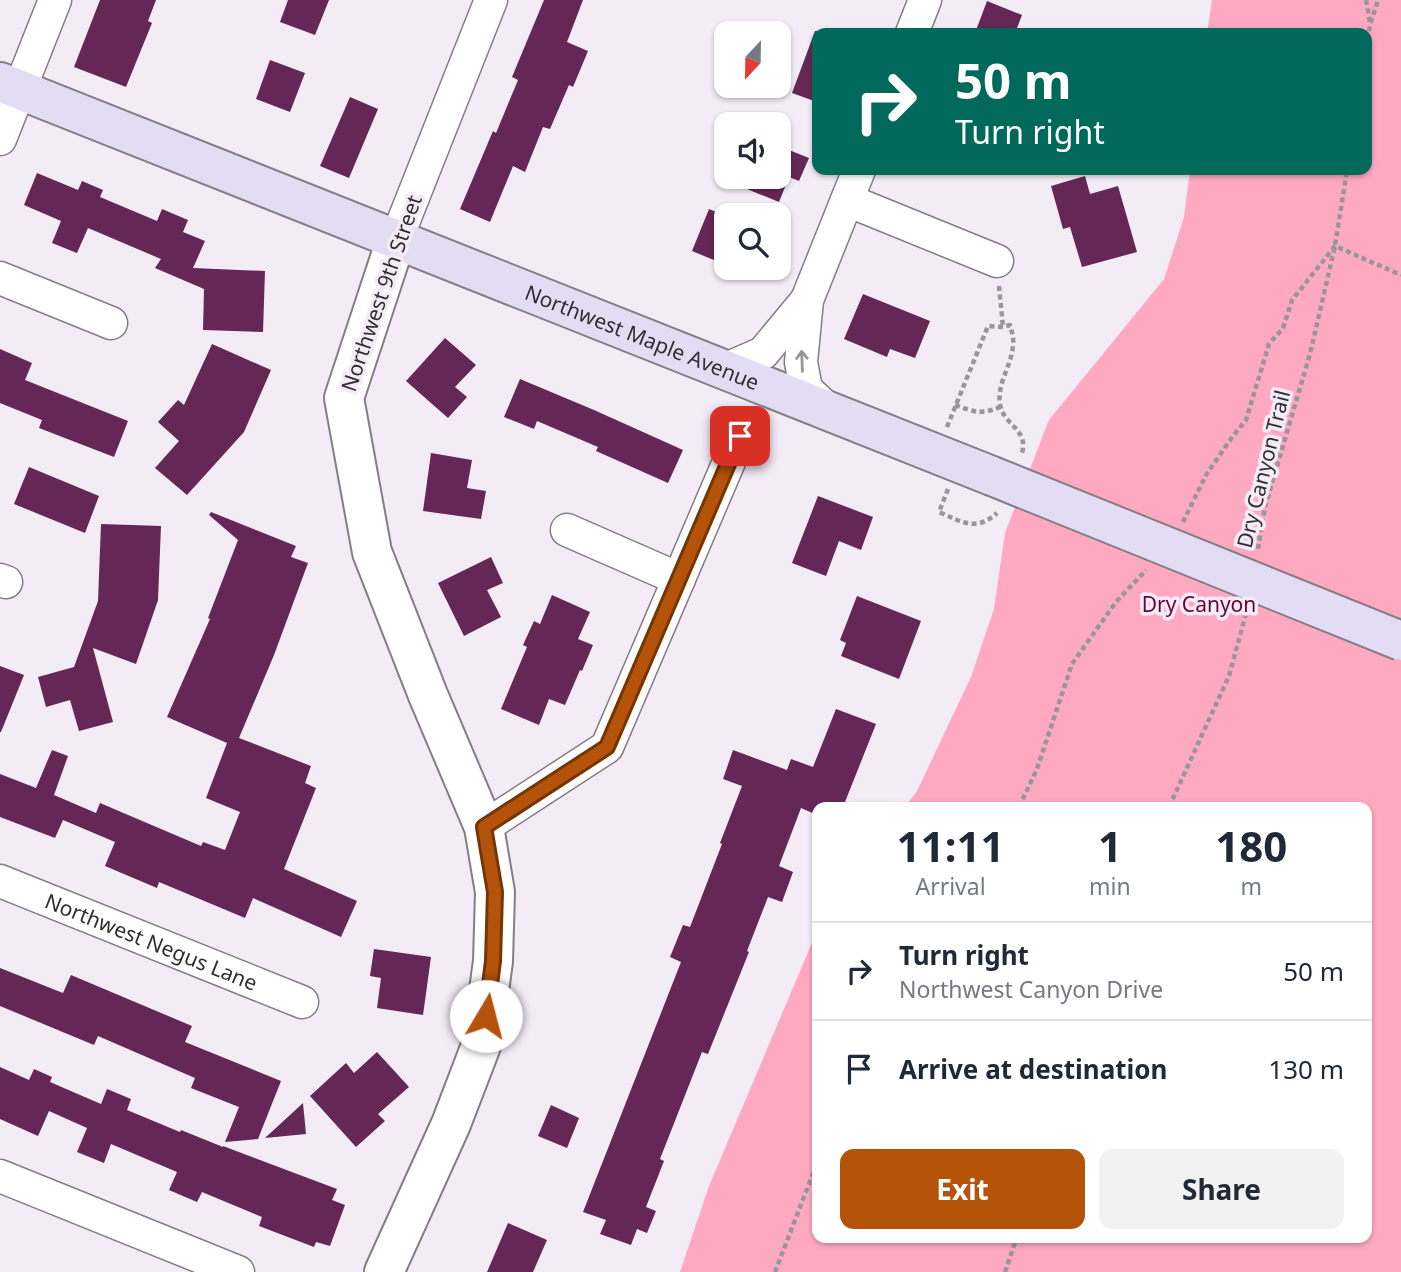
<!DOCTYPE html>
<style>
:root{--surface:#fff;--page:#f2f2f3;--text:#1f2937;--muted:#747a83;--line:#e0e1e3;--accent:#b45309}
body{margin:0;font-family:"Noto Sans",sans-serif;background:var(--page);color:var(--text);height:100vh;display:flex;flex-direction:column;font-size:26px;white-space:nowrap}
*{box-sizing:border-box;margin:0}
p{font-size:23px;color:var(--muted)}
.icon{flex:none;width:38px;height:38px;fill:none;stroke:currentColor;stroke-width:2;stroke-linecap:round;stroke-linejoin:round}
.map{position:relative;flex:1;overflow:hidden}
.drawer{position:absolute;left:812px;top:802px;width:560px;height:441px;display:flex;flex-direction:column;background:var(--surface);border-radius:14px;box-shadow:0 2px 5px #0004}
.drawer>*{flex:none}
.banner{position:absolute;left:812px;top:28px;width:560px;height:147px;border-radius:14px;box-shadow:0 2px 5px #0004;background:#00695c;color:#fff;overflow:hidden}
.needle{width:46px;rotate:202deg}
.fabs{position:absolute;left:714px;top:21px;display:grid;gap:14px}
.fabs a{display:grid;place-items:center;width:77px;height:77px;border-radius:14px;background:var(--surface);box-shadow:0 2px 5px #0004;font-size:35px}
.pin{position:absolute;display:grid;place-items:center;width:60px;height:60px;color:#fff;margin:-30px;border-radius:14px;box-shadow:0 4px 10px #0006}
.me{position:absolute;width:77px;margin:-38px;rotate:8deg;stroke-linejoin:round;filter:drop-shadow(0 0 5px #0008)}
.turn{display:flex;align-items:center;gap:24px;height:147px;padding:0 28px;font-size:32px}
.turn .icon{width:91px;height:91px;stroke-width:2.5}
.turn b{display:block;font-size:49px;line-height:60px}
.eta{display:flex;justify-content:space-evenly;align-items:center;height:119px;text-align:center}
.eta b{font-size:42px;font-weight:700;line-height:49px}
.cta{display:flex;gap:14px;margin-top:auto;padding:14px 28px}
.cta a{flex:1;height:80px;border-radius:14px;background:var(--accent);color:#fff;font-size:28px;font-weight:700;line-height:80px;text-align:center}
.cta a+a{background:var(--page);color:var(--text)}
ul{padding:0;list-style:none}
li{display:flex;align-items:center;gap:21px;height:98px;padding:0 28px;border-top:2px solid var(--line)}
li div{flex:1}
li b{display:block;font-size:26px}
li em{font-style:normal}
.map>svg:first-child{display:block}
.green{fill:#fea8c2}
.building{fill:#652755}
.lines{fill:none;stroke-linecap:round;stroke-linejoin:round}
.minor-casing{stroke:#847d86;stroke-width:35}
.tertiary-casing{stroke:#847d86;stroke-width:42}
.secondary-casing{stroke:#847d86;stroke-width:42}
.path{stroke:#9a949c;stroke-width:4.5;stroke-dasharray:5 3.5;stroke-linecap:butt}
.minor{stroke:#fff;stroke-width:32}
.tertiary{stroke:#fff;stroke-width:38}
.secondary{stroke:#e2ddf2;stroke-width:38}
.secondary-bridge-casing{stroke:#847d86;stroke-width:42;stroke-linecap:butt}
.secondary-bridge{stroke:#e2ddf2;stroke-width:38}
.oneway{stroke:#989698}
.route-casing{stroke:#753606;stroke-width:18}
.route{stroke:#b45309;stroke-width:12}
.labels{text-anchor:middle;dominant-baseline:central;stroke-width:7;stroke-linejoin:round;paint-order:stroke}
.street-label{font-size:21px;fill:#312e32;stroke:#f3ebf6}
.park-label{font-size:21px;fill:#6b0336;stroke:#f3ebf6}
</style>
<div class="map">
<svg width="1401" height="1272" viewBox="0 0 1401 1272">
<rect width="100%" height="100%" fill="#f3ebf6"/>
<path class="green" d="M1212 0H1401V1272H680L709 1186 817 931V1237H1367V807H905L917 791 971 677 994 609 1005 533 1049 420 1164 279 1184 217 1190 170H1367V33H1207Z"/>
<g class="building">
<path d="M100 0H156L148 21 152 23 126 87 74 67Z"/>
<path d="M288 0H329L315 35 280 22Z"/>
<path d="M544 0H583L567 42 588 51 573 87 569 85 550 129 543 127 525 172 513 166 490 222 460 209 493 131 496 133 518 80 512 77Z"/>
<path d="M987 1 1022 15 1015 33H975Z"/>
<path d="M815 31H817V102L792 93Z"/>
<path d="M270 60 305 73 290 112 256 99Z"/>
<path d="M350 97 378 109 349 178 320 166Z"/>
<path d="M779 146 809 158 799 181 789 177 779 202 720 178 789 177 779 172Z"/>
<path d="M37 173 78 190 82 181 103 190 100 197 157 221 162 209 188 220 183 232 205 241 193 268 265 271 263 332 203 330 204 289 155 268 161 259 88 228 77 253 52 243 61 221 24 205Z"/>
<path d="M1085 176 1090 194 1118 186 1137 252 1082 267 1070 227 1063 229 1051 186Z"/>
<path d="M709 209 726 216V265L692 251Z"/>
<path d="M863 294 930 321 915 358 890 349 887 357 844 339Z"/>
<path d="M445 338 476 365 455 387 467 397 448 418 406 381Z"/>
<path d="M212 344 271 370 244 432 187 495 155 468 179 441 158 422 178 400 184 405Z"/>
<path d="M0 349 32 363 25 380 128 421 114 457 39 428 42 420 0 403Z"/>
<path d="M520 379 594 410 683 450 668 483 596 451 598 447 537 421 534 429 504 417Z"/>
<path d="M431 453 472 460 467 488 486 491 481 519 423 511Z"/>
<path d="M29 467 99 496 85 533 14 504Z"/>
<path d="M818 496 873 517 861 550 839 541 826 576 792 563Z"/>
<path d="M211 512 296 546 291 557 308 563 274 655 239 738 311 766 305 783 316 788 284 869 357 901 341 937 253 898 245 918 159 882 157 888 105 866 115 842 63 820 55 838 0 817V774L36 788 52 750 68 756 54 795 96 813 100 803 201 846 203 842 225 850 240 812 206 798 227 743 167 717 210 619 208 618 238 540 209 515Z"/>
<path d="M101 524 161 526 158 600 136 664 93 648 113 722 79 731 70 700 46 707 38 677 74 667 98 601Z"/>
<path d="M491 557 503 583 487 590 501 617 464 636 438 583Z"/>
<path d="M552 595 590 612 578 639 593 645 582 671 580 670 565 705 549 699 539 725 501 709 527 647 523 645 534 621 540 624Z"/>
<path d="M857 596 921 621 899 679 841 656 846 643 840 640Z"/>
<path d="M0 666 24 675 1 732H0Z"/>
<path d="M836 709 876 724 843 807H817V815L801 808 779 866 793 872 782 902 768 897 747 951 749 952 708 1054 702 1052 660 1159 664 1161 646 1207 656 1211 647 1233 637 1229 631 1245 600 1234 606 1220 583 1212 681 962 670 957 683 925 690 927 722 844 720 843 742 786 723 779 733 750 787 770 791 759 813 767Z"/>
<path d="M374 949 431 957 423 1015 377 1008 381 978 370 976Z"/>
<path d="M0 968 63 993 71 975 192 1026 185 1042 281 1081 258 1139 225 1142 239 1107 191 1088 195 1078 98 1036 94 1045 0 1006Z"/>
<path d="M377 1052 409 1087 378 1114 385 1121 356 1147 310 1096 346 1063 354 1073Z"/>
<path d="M0 1067 29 1080 34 1069 52 1077 50 1082 101 1104 107 1089 131 1099 127 1110 180 1132 181 1130 223 1147V1146L337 1189 332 1200 345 1205 330 1246 316 1242 314 1247 259 1226 262 1217 202 1192 197 1202 169 1190 177 1172 111 1144 104 1163 77 1152 87 1128 49 1111 38 1136 0 1119Z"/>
<path d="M303 1103 306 1134 265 1138Z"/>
<path d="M551 1105 579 1118 567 1148 538 1136Z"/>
<path d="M508 1223 547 1240 533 1272H487Z"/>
</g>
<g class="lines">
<defs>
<g id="minor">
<path d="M912 33 925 0"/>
<path d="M0 139 55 0"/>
<path d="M847 200 997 261"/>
<path d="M396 240 491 0"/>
<path d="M0 278 111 323"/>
<path d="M724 370 763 353 807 300"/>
<path d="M830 412 806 389 801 362 807 300 859 170"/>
<path d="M567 530 679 579"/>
<path d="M0 580 6 582"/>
<path d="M484 827 607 747 740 436"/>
<path id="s1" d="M0 881 302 1002"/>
<path d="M0 1176 238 1272"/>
</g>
<path id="tertiary" d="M384 1272 451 1124 482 1043 493 961 495 892 484 827 428 695 372 552 344 398 396 240"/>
<g id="secondary">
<path id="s2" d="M0 82 992 476"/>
</g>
</defs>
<use href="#minor" class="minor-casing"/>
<use href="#tertiary" class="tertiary-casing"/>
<use href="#secondary" class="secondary-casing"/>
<g class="path">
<path d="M1366 0 1370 23"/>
<path d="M1367 48 1370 25 1378 0"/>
<path d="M999 286 1003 327"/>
<path d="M955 405C975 412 980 415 1000 407"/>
<path d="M947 427 988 326 1003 327 1010 325C1012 332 1014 339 1013 346 1011 367 997 383 1000 404 1003 426 1031 429 1021 456"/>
<path d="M948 489 939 512C962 522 976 532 997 513"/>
<path d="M1183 522 1206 475 1233 436 1246 420 1269 344 1283 328 1292 300 1335 246 1401 275"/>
<path d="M1258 549 1265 507 1310 354 1335 246 1347 170"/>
<path d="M1019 807 1037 769 1072 664 1116 602 1146 570"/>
<path d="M1169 807 1229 676 1247 610"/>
<path d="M775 1272 817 1163"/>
<path d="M1005 1272 1017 1237"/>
</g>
<use href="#minor" class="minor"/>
<use href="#tertiary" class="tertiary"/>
<use href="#secondary" class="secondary"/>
<defs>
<path id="secondary-bridge" d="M992 476 1401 641"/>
</defs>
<use href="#secondary-bridge" class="secondary-bridge-casing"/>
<use href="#secondary-bridge" class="secondary-bridge"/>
</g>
<defs><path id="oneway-shaft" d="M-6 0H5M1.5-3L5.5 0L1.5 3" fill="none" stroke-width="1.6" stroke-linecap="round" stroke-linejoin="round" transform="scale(1.75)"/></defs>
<use class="oneway" href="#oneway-shaft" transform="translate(802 361) rotate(-92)"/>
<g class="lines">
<defs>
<path id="route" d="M486 1016 493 961 495 892 484 827 607 747 740 436"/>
</defs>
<use href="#route" class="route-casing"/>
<use href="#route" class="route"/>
</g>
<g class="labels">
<g class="street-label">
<text transform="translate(381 293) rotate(-71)">Northwest 9th Street</text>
<text stroke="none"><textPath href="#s2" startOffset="691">Northwest Maple Avenue</textPath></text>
<text transform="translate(1263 469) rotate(-76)">Dry Canyon Trail</text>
<text stroke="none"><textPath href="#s1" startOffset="163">Northwest Negus Lane</textPath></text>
</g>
<g class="park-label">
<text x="1199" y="604">Dry Canyon</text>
</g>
</g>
</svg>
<div class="fabs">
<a><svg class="needle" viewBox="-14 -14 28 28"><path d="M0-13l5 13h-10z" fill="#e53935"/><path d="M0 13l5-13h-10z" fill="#747a83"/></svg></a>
<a><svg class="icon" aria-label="sound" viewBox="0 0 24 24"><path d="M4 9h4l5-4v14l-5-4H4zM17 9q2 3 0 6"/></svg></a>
<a><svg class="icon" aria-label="search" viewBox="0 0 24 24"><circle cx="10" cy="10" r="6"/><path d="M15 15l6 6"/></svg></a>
</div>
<div class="pin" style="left:740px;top:436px;background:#d93025"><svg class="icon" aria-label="arrive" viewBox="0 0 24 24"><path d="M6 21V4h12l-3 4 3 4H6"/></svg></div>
<svg class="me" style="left:486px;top:1016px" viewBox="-20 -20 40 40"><circle r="19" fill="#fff"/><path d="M0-13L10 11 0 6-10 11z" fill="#b45309"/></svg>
<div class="banner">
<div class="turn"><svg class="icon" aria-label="right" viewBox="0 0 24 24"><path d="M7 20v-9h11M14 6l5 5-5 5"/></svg><div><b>50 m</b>Turn right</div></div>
</div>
<section class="drawer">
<div class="eta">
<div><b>11:11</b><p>Arrival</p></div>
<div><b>1</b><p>min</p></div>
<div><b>180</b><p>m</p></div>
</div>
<ul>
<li><svg class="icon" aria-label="right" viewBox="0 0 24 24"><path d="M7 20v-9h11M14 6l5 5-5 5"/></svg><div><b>Turn right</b><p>Northwest Canyon Drive</p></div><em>50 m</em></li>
<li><svg class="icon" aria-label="arrive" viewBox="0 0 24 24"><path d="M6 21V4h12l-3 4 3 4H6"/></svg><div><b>Arrive at destination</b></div><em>130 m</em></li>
</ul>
<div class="cta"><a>Exit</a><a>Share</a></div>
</section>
</div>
